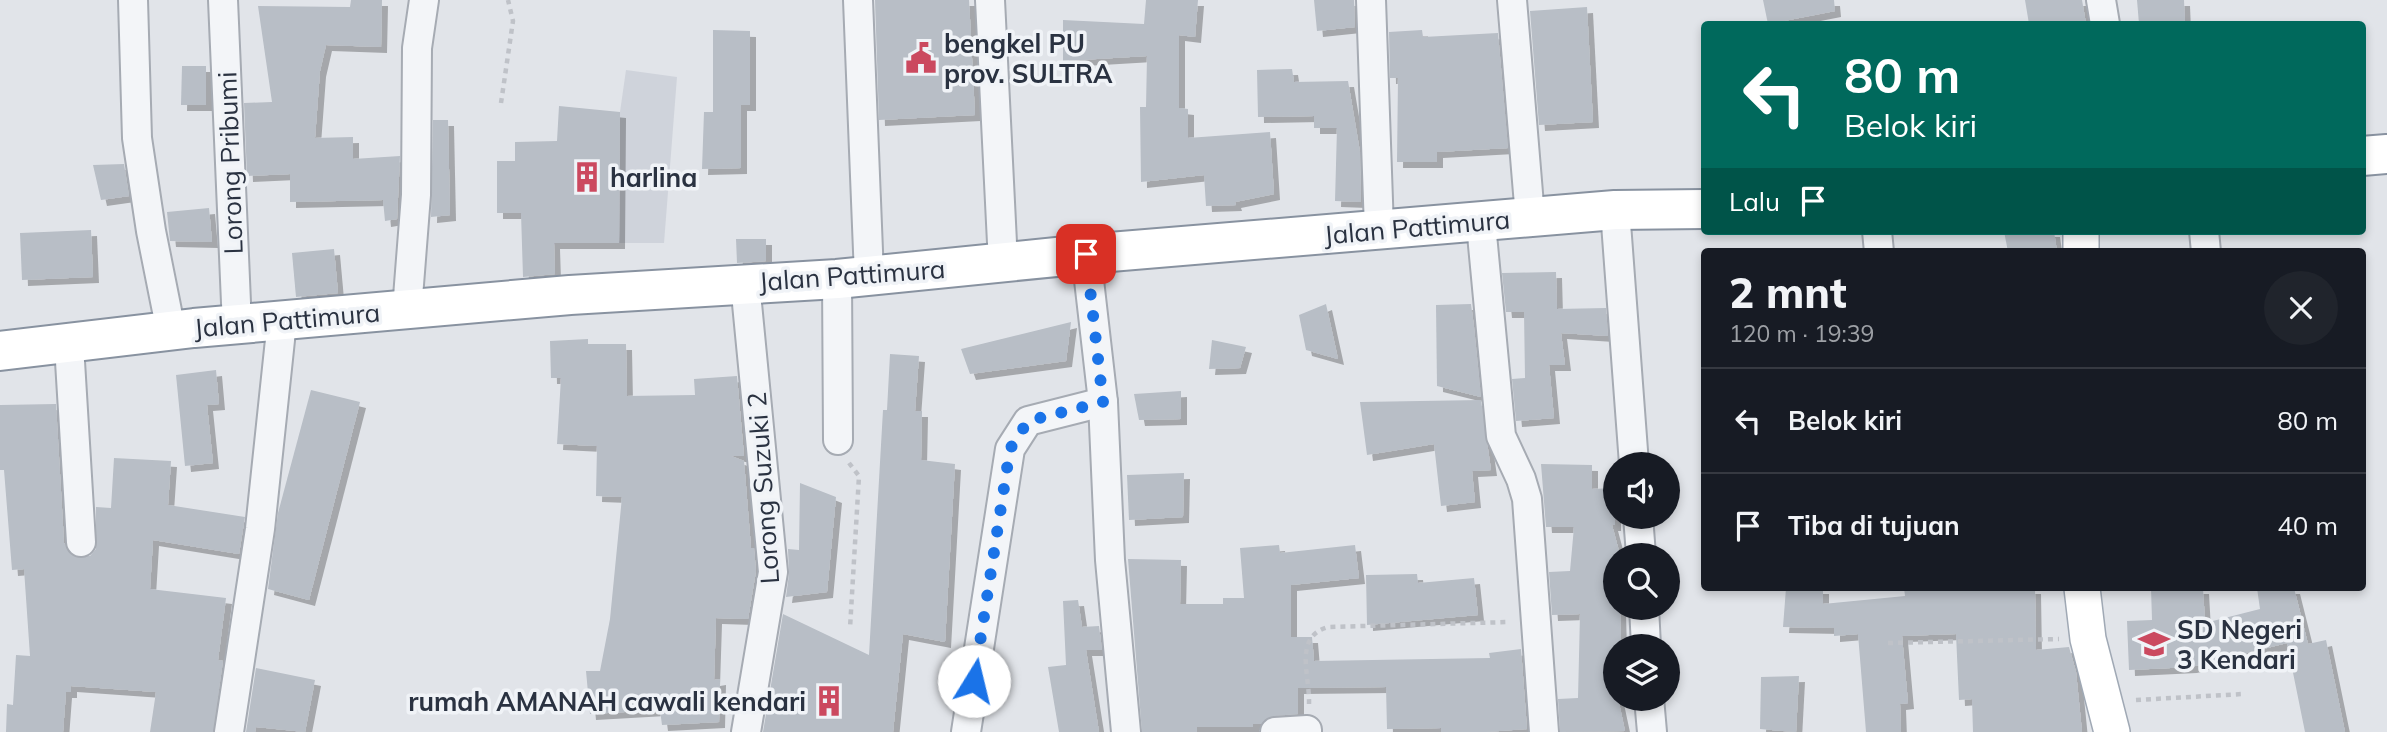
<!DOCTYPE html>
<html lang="id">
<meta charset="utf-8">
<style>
:root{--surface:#171b24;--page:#20242c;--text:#f1f3f6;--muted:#9ea1a6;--line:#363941}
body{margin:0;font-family:Mulish,sans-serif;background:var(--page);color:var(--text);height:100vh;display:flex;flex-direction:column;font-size:26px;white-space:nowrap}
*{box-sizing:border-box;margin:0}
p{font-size:23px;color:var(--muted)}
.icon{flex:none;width:38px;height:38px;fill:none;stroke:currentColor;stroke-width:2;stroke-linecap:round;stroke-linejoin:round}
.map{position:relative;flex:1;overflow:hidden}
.details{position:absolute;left:1701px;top:248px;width:665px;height:343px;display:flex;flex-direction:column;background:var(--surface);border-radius:7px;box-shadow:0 4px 10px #0003}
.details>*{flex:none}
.hud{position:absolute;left:1701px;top:21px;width:665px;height:214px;border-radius:7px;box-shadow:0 4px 10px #0003;background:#00695c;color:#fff;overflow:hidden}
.buttons{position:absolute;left:1603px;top:452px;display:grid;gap:14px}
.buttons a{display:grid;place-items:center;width:77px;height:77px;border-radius:50%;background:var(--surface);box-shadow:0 4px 10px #0003;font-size:35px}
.pin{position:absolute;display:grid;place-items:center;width:60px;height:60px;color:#fff;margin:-30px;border-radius:14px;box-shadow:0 4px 10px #0006}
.me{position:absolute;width:77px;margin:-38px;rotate:9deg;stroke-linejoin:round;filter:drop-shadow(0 0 5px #0008)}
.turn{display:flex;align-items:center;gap:24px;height:147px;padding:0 28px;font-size:32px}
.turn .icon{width:91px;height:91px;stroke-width:2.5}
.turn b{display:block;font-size:49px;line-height:60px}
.then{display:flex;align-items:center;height:66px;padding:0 28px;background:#0003;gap:14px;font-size:26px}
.round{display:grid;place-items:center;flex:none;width:74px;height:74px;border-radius:37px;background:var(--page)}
.overview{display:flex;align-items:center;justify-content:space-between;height:119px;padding:0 28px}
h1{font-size:42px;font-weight:800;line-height:52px}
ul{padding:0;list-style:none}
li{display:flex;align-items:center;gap:21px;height:105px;padding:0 28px;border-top:2px solid var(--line)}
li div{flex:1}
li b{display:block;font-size:26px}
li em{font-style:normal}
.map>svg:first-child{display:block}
.built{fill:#cfd3db}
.building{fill:#b8bec6;filter:url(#shadow)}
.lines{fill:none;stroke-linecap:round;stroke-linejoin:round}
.minor-casing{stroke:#a6abb3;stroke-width:32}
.major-casing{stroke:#a0a9b5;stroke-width:38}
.highway-casing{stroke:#8892a0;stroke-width:42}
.path{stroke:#bfc2c8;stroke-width:4.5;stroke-dasharray:5 5;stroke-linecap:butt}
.minor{stroke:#f3f5f8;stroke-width:28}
.major{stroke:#fff;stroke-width:35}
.highway{stroke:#fff;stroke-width:38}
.route{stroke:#1a73e8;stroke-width:12;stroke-dasharray:0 21.6}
.labels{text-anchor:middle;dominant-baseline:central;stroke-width:7;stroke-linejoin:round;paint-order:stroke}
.poi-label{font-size:26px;font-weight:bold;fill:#2a3241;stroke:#f0f3f7;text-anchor:start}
.street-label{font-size:26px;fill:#2a3241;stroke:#f0f3f7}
</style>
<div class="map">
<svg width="2387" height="732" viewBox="0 0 2387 732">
<defs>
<filter id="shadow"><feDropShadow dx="6" dy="6" stdDeviation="0" flood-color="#0004"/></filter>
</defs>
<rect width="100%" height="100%" fill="#e1e4e9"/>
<path class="built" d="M626 70 677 77 664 243H619L620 112Z"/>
<g class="building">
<path d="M351 0H382L381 47 326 45 320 71 315 138 353 137V159L400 156 397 219 385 221 383 200 290 202V174L247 176 244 103 272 102 258 6 350 7Z"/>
<path d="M875 0H969L975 115 879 120Z"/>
<path d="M1146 0H1198L1195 37 1179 35V108L1188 109V138L1270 132 1274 194 1235 202 1236 205 1206 206 1204 175 1141 182 1140 107H1146L1147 56 1063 61V20L1144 24Z"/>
<path d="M1314 0H1354L1355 27 1317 31Z"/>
<path d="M1763 0H1834L1835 11 1768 24Z"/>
<path d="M2025 0H2082L2086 24H2029Z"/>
<path d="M2137 0H2184L2185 24H2139Z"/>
<path d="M1587 7 1593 122 1539 125 1530 11Z"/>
<path d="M713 30 750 31V105H741V168L702 169 704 112H713Z"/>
<path d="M1422 30 1423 37 1498 33 1508 148 1437 152V162H1397L1398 78H1390L1389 32Z"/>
<path d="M182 66H206V105H181Z"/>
<path d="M1292 69 1294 82 1348 81 1360 152 1361 202 1335 201 1337 128H1314V116L1258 117 1257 70Z"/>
<path d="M559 106 620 112 619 243H554L555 274 523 277 521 213H497V161H515V142L557 141Z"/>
<path d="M433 120H448L450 215 431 217Z"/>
<path d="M124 164 129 196 101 200 93 165Z"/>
<path d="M209 208 212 242 170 241 167 212Z"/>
<path d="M91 230 93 277 22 280 20 233Z"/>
<path d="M2004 231H2054L2057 252H2008Z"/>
<path d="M736 239H766V261L737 263Z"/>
<path d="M334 249 338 293 296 297 292 253Z"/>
<path d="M1556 272 1557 309 1606 308 1608 336 1561 333 1565 365H1549L1554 418 1516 421 1512 379 1525 378 1524 312H1506L1502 273Z"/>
<path d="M1326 304 1338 359 1306 350 1299 315Z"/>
<path d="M1471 304 1474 327 1481 397 1437 386 1436 305Z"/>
<path d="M1071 322 1066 361 970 374 961 349Z"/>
<path d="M588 339V344H626L627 396 695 395 694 379 737 376 744 456H731L744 461 751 548H754L756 571 748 619 716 618 714 680 720 679 719 722 662 725 660 710 590 714 586 671H600L610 619 622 497 596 496 597 446 557 444 561 378H551L550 341Z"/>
<path d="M1212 340 1246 347 1240 368 1209 369Z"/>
<path d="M890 354 919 356 915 411H922L921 460 955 464 945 642 903 634 893 732H763L783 614 869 655 883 410H887Z"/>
<path d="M216 370 219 404 207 405 213 463 185 466 176 375Z"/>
<path d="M311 390 360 402 309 600 268 589 278 513Z"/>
<path d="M1181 391V419L1139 420 1134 394Z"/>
<path d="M1481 400 1491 470 1472 471 1475 502 1441 506 1434 444 1367 455 1360 402Z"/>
<path d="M56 404 64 543 73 556H90L96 549V507L111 508 114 458 171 461 168 505 245 517 239 554 153 540 150 589 226 598 218 660 223 661 213 732H150L156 692 71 686V692H66L63 732H6L7 704 13 705 16 655 30 656 24 569 12 570 4 470H0V405Z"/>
<path d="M1541 464 1592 465V489L1615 488V525H1612L1620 555H1615V607H1620L1621 646H1615V698H1618L1625 731 1560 732 1558 699 1578 698 1580 614 1552 615 1549 572 1570 571 1574 527H1546Z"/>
<path d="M1184 473 1183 517 1129 520 1127 475Z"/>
<path d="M800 483 836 497 827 592 786 597 789 574 788 549 799 550Z"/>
<path d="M1279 545 1280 553 1355 545 1359 578 1291 585V637H1312L1314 661 1490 658 1489 653 1521 649 1527 729 1486 732H1441V728L1387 729 1386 687 1298 688V714L1273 716 1261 724H1253V727H1197V732H1142L1128 559 1181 560 1180 604H1223V598H1244L1240 548Z"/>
<path d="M1417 574 1418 583 1474 578 1478 615 1367 625 1366 575Z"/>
<path d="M1786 588H1823V604L1905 596 1904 588H2035L2036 650 2069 647 2076 672 2082 732H1973L1972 699 1959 700 1956 634 1902 636 1908 703 1900 704 1901 732H1866L1858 634 1834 636V628L1783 627Z"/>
<path d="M2151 588H2203L2205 623 2260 609 2257 588H2294L2308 644 2326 640 2345 732H2305L2287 643 2191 667 2129 670 2127 621 2152 620Z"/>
<path d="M1078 600 1082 627 1099 626 1102 650H1086L1099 732H1059L1048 667 1066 665 1063 601Z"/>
<path d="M256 668 315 680 305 732 256 727 255 732H246Z"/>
<path d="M1799 676 1796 732 1760 729 1761 677Z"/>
</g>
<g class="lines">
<defs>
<g id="minor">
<path d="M133 0 137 138 151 231 171 331"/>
<path d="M223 0 237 326"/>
<path d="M858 0 869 276"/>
<path d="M990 0 1003 263"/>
<path d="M1371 0 1379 229"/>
<path d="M1512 0 1530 217"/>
<path d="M2101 0 2105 24"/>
<path d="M1615 210 1634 464"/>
<path d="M1481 224 1501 436 1521 479 1527 499 1544 732"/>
<path d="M1877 231 1879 252"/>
<path d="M2204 231 2206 252"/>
<path d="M1086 254 1103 402 1110 560 1126 732"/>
<path d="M837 279 838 440"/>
<path d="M745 283 773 572 746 732"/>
<path d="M407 310 416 195 417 48 424 0"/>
<path d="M69 345 81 542"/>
<path d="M1638 516 1641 555"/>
<path d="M1644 607 1646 646"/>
<path d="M1649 698 1652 732"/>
<path d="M229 732 260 529 282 321"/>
<path d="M966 732 1010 449 1028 421 1103 402"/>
<path d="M1275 732 1307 730V732"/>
</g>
<g id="major">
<path d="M2081 252V231"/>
<path d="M2082 588 2088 639 2112 732"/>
</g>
<g id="highway">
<path d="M2362 156 2387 154"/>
<path d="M0 351 194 328 570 295 837 279 1086 254 1615 210 1704 209"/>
</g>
</defs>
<use href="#minor" class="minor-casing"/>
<use href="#major" class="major-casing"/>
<use href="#highway" class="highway-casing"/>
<g class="path">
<path d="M501 103 513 21 508 0"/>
<path d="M849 463 859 476 850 628"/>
<path d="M1888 643 2059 639"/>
<path d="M2136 700 2243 694"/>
<path d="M1309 704C1310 675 1293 637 1328 627L1509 622"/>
</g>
<use href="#minor" class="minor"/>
<use href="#major" class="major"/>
<use href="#highway" class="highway"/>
</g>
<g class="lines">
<path class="route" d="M974 681 1010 449 1028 421 1103 402 1086 254"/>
</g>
<defs>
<symbol id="civic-bare" viewBox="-9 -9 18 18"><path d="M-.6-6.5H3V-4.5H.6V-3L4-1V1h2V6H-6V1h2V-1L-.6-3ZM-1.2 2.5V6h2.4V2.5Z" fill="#cb495f" stroke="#f0f3f7" stroke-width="2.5" paint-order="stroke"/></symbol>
<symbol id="building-bare" viewBox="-9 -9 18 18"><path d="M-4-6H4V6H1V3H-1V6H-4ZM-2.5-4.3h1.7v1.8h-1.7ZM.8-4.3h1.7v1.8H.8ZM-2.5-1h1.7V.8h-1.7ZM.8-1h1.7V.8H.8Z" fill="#cb495f" stroke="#f0f3f7" stroke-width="2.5" paint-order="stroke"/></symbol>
<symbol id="school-bare" viewBox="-9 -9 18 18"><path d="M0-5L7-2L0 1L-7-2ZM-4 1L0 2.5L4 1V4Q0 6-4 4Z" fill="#cb495f" stroke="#f0f3f7" stroke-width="2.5" paint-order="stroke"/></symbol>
</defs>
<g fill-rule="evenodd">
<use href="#civic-bare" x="899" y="36" width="44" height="44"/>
<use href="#building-bare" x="565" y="155" width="44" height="44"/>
<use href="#school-bare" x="2132" y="622" width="44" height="44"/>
<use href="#building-bare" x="807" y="679" width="44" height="44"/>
</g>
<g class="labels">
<g class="poi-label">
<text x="944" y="43">bengkel PU<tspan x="944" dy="30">prov. SULTRA</tspan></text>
<text x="610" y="177">harlina</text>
<text x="2177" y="629">SD Negeri<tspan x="2177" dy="30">3 Kendari</tspan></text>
<text x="806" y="701" text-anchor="end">rumah AMANAH cawali kendari</text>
</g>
<g class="street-label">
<text transform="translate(230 163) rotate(-92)">Lorong Pribumi</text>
<text transform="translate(1417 227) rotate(-5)">Jalan Pattimura</text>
<text transform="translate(852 275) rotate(-4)">Jalan Pattimura</text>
<text transform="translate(287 320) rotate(-5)">Jalan Pattimura</text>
<text transform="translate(763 488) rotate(-94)">Lorong Suzuki 2</text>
</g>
</g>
</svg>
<div class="buttons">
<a><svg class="icon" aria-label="sound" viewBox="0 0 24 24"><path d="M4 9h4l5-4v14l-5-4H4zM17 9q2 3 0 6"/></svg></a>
<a><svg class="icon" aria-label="search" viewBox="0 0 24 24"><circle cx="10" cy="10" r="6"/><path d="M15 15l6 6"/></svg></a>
<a><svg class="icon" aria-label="layers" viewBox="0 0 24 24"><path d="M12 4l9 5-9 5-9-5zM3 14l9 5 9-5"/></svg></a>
</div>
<div class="pin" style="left:1086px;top:254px;background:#d93025"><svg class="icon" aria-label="arrive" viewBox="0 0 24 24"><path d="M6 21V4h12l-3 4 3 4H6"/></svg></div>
<svg class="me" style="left:974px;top:681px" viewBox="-20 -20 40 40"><circle r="19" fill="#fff"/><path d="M0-13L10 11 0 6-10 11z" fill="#1a73e8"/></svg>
<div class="hud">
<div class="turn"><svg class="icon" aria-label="left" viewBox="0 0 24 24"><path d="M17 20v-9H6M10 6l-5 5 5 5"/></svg><div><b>80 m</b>Belok kiri</div></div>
<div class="then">Lalu<svg class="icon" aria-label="arrive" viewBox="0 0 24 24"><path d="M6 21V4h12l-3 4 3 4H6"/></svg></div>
</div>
<section class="details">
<div class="overview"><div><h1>2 mnt</h1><p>120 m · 19:39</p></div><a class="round"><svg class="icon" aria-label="close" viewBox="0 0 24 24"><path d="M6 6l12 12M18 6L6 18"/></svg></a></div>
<ul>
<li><svg class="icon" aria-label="left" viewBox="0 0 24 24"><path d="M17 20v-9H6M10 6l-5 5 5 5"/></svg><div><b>Belok kiri</b></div><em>80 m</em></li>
<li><svg class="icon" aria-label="arrive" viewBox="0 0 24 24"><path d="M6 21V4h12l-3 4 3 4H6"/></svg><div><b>Tiba di tujuan</b></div><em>40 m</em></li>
</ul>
</section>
</div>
